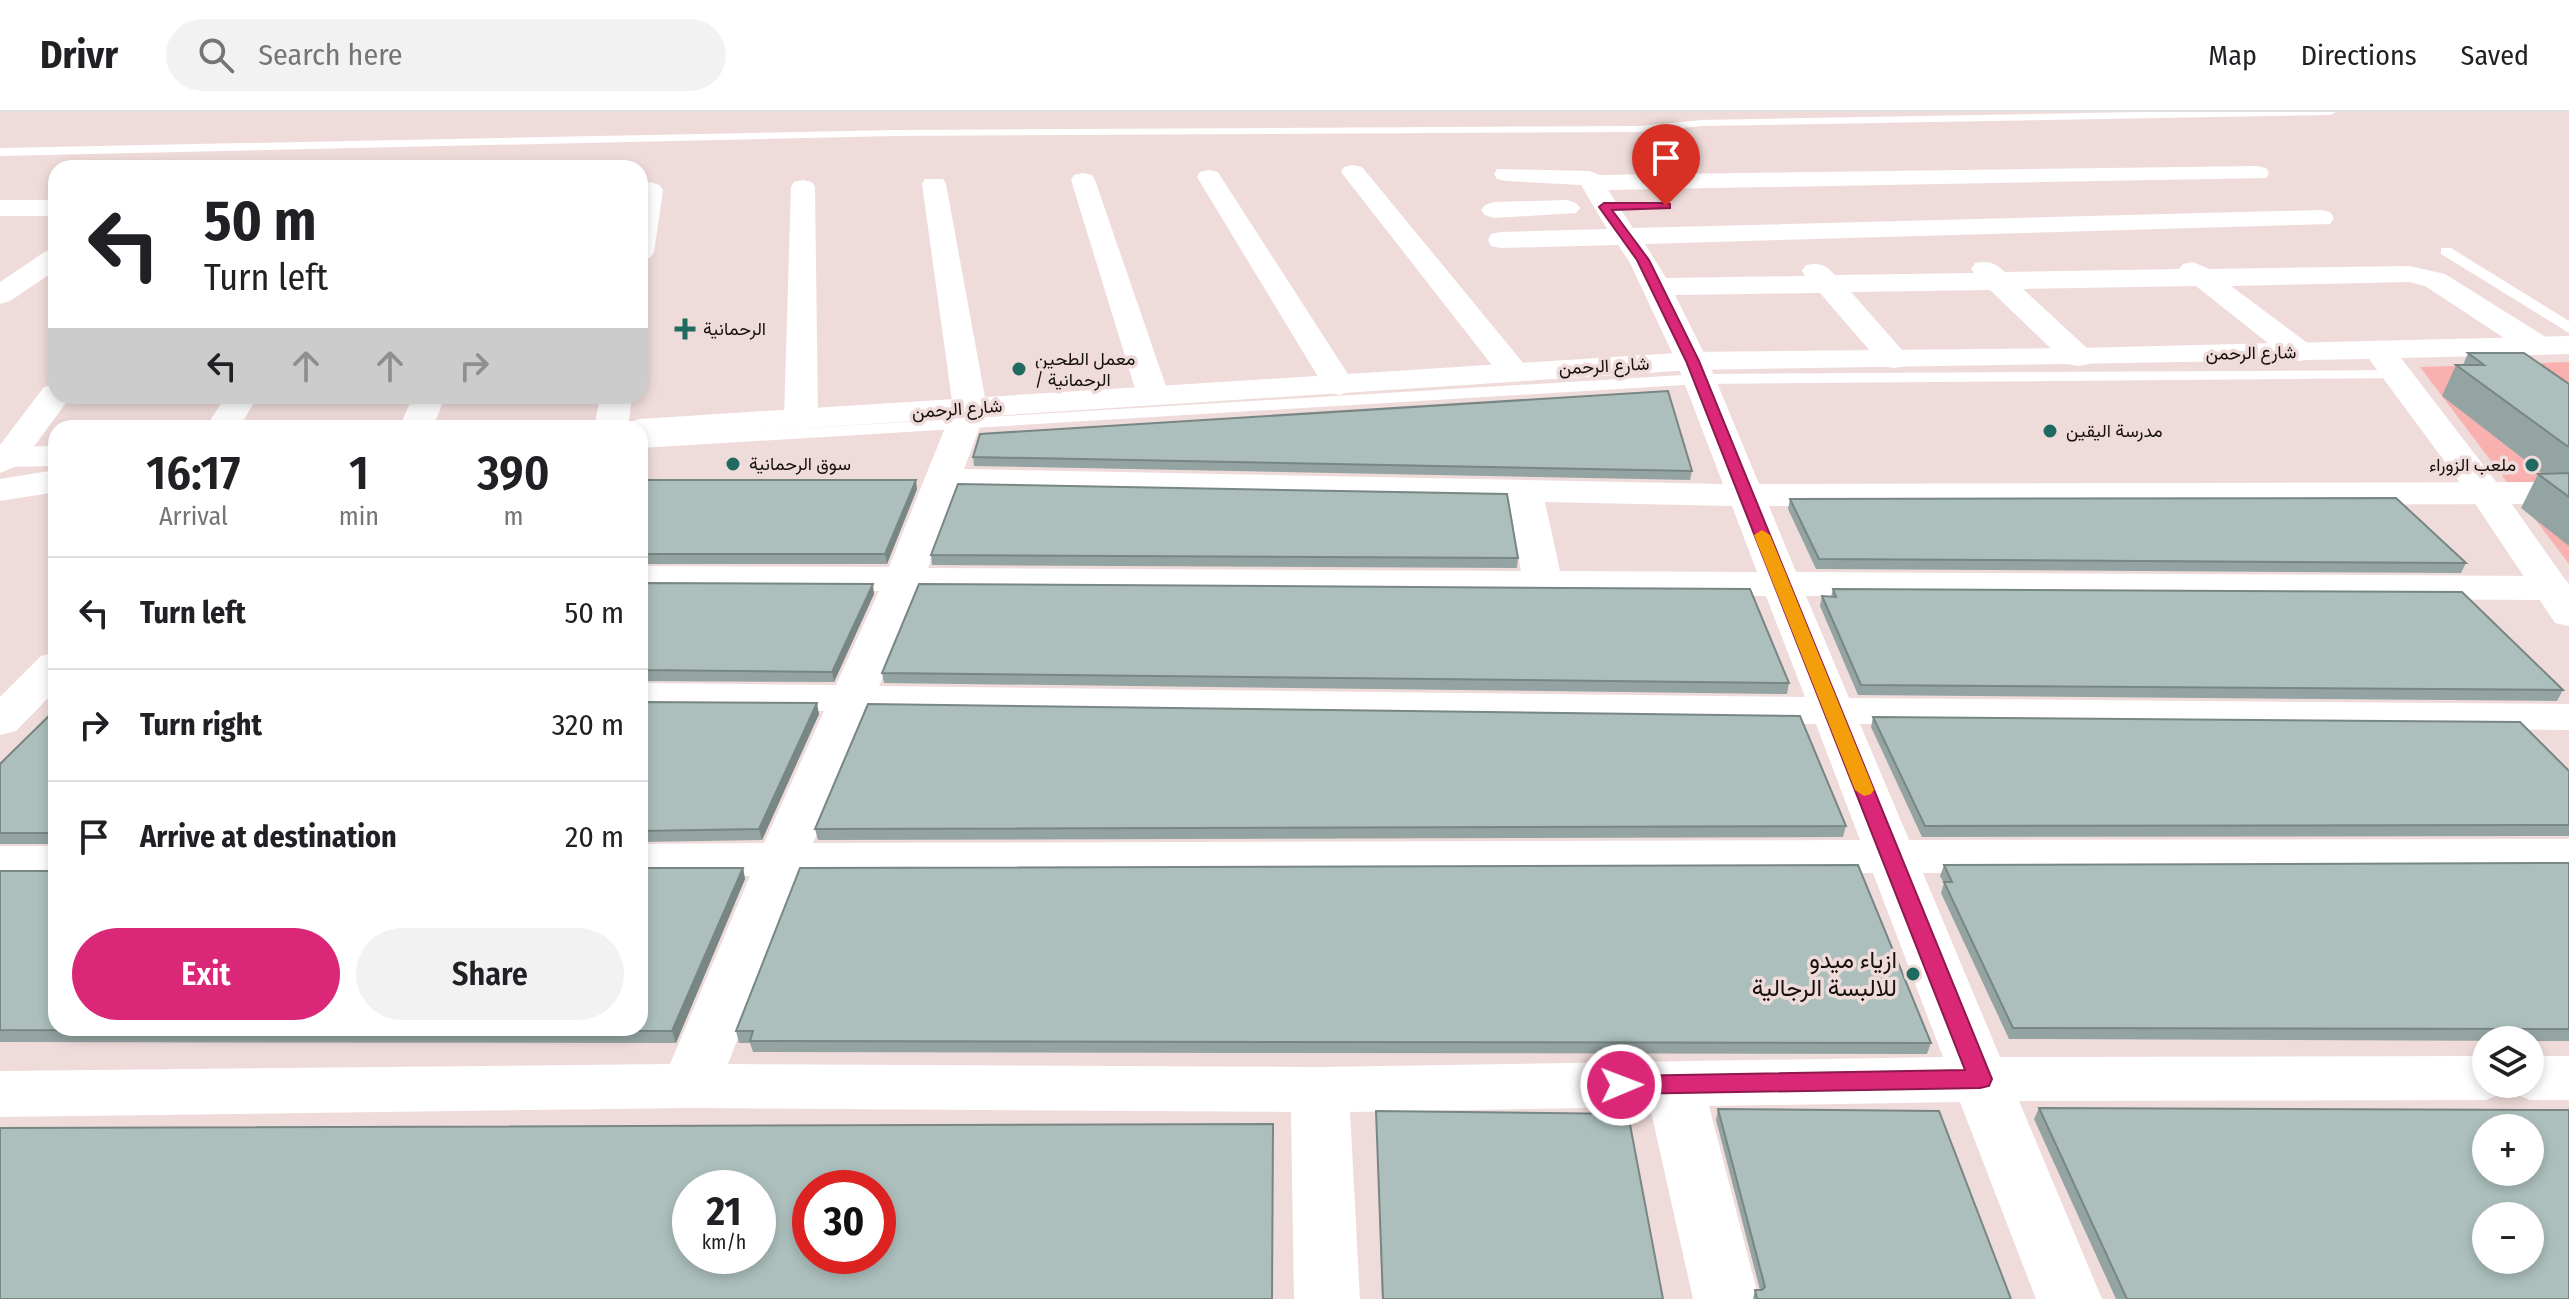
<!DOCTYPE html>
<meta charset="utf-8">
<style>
:root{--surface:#fff;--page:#f2f2f2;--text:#202124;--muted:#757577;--line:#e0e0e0;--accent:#db2777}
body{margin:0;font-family:"Fira Sans Condensed",Vazirmatn,sans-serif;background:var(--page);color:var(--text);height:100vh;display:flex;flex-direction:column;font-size:30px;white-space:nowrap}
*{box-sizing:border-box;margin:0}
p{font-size:26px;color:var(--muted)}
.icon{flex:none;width:44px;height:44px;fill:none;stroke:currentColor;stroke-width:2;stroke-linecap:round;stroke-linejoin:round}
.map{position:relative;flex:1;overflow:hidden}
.panel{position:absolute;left:48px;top:308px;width:600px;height:616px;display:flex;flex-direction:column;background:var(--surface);border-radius:24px;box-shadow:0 4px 12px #0003}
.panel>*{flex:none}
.top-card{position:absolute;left:48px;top:48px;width:600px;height:244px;border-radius:24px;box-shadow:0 4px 12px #0003;background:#fff;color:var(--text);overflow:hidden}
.fabs{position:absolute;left:2472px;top:914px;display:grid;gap:16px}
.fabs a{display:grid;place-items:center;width:72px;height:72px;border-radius:50%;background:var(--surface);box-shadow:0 4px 12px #0003;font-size:40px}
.speed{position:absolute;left:672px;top:1058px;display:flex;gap:16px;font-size:40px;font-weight:700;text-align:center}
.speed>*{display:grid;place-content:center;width:104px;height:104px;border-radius:50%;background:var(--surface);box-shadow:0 4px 12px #0003;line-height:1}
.speed small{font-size:20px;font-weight:400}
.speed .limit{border:12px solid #d22;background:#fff;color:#111}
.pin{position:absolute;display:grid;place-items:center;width:68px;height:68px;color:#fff;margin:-82px -34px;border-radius:50% 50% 50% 0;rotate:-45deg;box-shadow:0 0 8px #0007}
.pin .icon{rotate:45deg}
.me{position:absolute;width:88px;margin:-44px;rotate:89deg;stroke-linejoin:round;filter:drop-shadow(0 0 6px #0008)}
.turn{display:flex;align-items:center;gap:28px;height:168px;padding:0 24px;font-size:36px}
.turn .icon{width:104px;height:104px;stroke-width:2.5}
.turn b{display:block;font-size:56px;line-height:68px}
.lanes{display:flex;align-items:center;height:76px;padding:0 24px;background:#0003;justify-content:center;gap:40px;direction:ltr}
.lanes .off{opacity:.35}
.eta{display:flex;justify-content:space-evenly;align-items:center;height:136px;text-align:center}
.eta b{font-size:48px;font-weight:600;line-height:56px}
.cta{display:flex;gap:16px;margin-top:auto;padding:16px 24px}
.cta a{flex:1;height:92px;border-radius:48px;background:var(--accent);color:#fff;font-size:32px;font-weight:600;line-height:92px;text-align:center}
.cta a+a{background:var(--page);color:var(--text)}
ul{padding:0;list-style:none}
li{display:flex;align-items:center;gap:24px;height:112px;padding:0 24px;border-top:2px solid var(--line)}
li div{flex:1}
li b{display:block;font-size:30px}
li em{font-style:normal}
header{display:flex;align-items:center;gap:48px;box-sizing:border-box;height:112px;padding:0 40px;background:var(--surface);border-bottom:2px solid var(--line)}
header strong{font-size:38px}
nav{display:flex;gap:44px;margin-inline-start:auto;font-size:28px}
.search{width:560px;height:72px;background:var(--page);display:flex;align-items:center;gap:20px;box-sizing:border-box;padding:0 28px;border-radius:44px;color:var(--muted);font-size:30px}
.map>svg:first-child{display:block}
.green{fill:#f8b1af}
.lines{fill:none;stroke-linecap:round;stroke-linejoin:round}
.service{fill:#fff;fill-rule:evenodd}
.minor{fill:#fff;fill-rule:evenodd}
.tertiary{fill:#fff;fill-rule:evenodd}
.wall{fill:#94a4a2}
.shaded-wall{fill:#788684}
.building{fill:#acbfbc;stroke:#788684;stroke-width:2;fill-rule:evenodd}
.route{fill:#db2777;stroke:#8e194d;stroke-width:2}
.slow{fill:#f59e0b}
.poi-dot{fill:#216a61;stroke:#efdcda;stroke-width:3}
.labels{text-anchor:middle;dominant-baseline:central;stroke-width:7;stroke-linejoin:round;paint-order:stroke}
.far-poi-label{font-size:18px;fill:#16100f;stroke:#efdcda;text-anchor:start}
.far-street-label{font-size:18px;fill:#16100f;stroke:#efdcda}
.near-poi-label{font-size:24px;fill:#16100f;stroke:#efdcda;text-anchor:end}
</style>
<header>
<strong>Drivr</strong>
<div class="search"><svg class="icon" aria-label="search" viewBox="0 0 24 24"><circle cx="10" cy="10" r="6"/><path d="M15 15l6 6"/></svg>Search here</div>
<nav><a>Map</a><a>Directions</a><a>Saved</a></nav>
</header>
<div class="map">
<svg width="2569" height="1187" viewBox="0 0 2569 1187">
<rect width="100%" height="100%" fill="#efdcda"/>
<path class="green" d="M2569 250V452L2420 255Z"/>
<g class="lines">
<g class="service">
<path d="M2139 0H2336L2330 3 1702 14 1640 20 895 24 0 44V36L895 18 1640 14 1702 8Z"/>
<path d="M2441 136H2451L2569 209V221L2441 142Z"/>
<path d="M2397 258 2403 260V266L1700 272 640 336V326L1700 262Z"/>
</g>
<g class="minor">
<path d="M1353 53 1362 55 1524 252 1529 259 1524 266 1513 269 1502 266 1341 60 1344 55Z"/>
<path d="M2257 54 2266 56 2269 61 2266 66 1608 78 1633 116 2321 98 2330 100 2334 106 2330 112 1645 132 1666 166 1805 164 1802 159 1806 153C1820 150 1826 153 1835 163L1974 161 1971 157 1975 151C1989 148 1995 151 2005 160L2179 157 2183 152 2193 150 2209 157 2409 154 2445 162 2549 227 2553 234 2549 241 2538 243 2527 241 2425 174 2409 170 2231 174 2310 233 2315 240 2310 247 2299 249 2288 247 2196 174 2023 177 2089 238 2094 245 2089 252 2078 254 2067 252 1990 178 1851 180 1910 247 1905 254 1894 256 1883 254 1820 181 1675 183 1708 249 1759 372 2569 370V392L1769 394 1796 460 2552 464 2566 468 2569 472 2566 484 2552 488 1806 484 1849 586 2569 592V618L1860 612 1909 728 2569 727V759L1923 761 2000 945 2486 944V972H2530V944H2569V988H2530L2508 979 2486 988 2019 989 2102 1187H2036L1960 990 1709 994 1759 1187H1693L1650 995 1350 1000 1360 1187H1294L1291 1000 690 996 0 1005V959L670 952 750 764H640V732L764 731 824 599 640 597V571L836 573 879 479 640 478V454L889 455 953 296 922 72 925 67H943L946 72 987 296 964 357 1723 372 1676 249 1629 149 1618 133 1501 136 1491 134 1488 128 1491 122 1501 120 1607 117 1581 73 1506 69 1497 67 1494 62 1497 57 1589 59 1600 63ZM957 378 1509 389 1521 459 928 456ZM1545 390 1732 394 1757 460 1560 459ZM919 479 1766 484 1805 585 879 574ZM868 600 1816 612 1860 728 813 731ZM1873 761 1943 945 1320 955 728 952 800 764Z"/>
<path d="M1209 58 1218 60 1221 65 1355 273 1350 280 1339 283 1328 280 1323 273 1197 65 1200 60Z"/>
<path d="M1083 61 1092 63 1095 68 1169 283 1165 290 1153 293 1141 290 1137 283 1071 68 1074 63Z"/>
<path d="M803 68 812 70 815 75 818 307 813 314 801 317 789 314 784 307 791 75 794 70Z"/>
<path d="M650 70 659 73 663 78 654 140 650 146 640 148V74Z"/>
<rect x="0" y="88" width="56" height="16"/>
<path d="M1567 88 1576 91 1580 96 1576 101 1494 106 1485 103 1481 98 1485 93 1494 90Z"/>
<path d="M56 137V158L10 189 0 192V170L46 139Z"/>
<path d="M56 272V284H71L21 352 0 361V333L44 275Z"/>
<path d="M226 284H258L239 316H205Z"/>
<path d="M413 284H445L433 316H399Z"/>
<path d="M600 284H632L628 316H594Z"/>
<path d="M56 358V380L0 389V367Z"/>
<path d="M56 540V578L16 619 0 623V585L41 544Z"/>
<rect x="0" y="734" width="56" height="34"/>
</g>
<g class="tertiary">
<path d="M2569 224V242L2401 246 2497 371 2569 473V514L2555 511 2470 384 2369 247 1692 258 640 327V316H624L628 310 640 307 1692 240 2078 236Z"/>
<path d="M56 334V354L0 355V335Z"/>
</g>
</g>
<g class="wall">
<path d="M2468 241 2569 272V434L2521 396 2538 362H2543L2442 284 2456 253H2463Z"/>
<path d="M973 345 1692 359 1690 368 974 354Z"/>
<path d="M640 368 917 377 887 452H640Z"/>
<path d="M1790 387 2466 451 2461 461 1816 457 1788 397Z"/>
<path d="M931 443 1518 446 1517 456 932 453Z"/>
<path d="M640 471 874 482 834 570 640 569Z"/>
<path d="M1833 477 2563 578 2557 589 1858 583 1820 494 1822 484 1831 485Z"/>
<path d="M882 561 1789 571 1787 582 884 571Z"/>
<path d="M640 590 819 602 762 728 640 730Z"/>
<path d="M56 597V916L743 756 745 767 676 931 0 930V759H52V732H0V652Z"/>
<path d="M1873 605 2569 659V724L1922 725 1871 615Z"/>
<path d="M1846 714 1843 725 818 728 815 717Z"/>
<path d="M2569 751V929L2009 927 1941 781 1944 771 1940 764 1944 753Z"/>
<path d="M736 919 1931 931 1927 942 753 940 750 931H739Z"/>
<path d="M2039 996 2569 1187H2116L2034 1007Z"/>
<path d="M1718 997 2011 1187H1753L1755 1178H1760L1716 1008Z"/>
<path d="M1376 999 1663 1187H1382Z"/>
</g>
<g class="shaded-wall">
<path d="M916 368 917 377 887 452 885 442Z"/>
<path d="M873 472 874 482 834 570 832 560Z"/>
<path d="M817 591 819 602 762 728 759 717Z"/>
<path d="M743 756 745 767 676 931 672 919Z"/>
</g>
<g class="building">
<path d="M2468 241H2524L2569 272V334H2567L2456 253H2484Z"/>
<path d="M1668 279 1692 359 973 345 980 322Z"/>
<path d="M2569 361V385L2538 362Z"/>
<path d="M640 368H916L885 442H640Z"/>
<path d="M958 372 1507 382 1518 446 931 443Z"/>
<path d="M2396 386 2466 451 1819 447 1790 387Z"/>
<path d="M640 471 873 472 832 560 640 558Z"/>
<path d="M919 472 1750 477 1789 571 882 561Z"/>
<path d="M1833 477 2462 480 2563 578 1861 573 1822 484 1836 485Z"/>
<path d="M640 590 817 591 759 717 640 719Z"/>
<path d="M868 592 1800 604 1846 714 815 717Z"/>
<path d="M56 597V916H640V756H743L672 919 0 918V759H52V721H0V652Z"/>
<path d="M1873 605 2520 610 2569 659V713L1925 714Z"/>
<path d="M2569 751V917L2013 916 1944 770H1952L1944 753Z"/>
<path d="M1858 753 1931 931 750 929 753 919H736L800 756Z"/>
<path d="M2039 996 2569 998V1187H2127ZM2486 1016H2530V1060H2486ZM2486 1104H2530V1148H2486Z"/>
<path d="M1718 997 1939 999 2011 1187H1757L1755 1178H1762L1765 1175Z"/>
<path d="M1376 999 1628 1002 1663 1187H1383Z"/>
<path d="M1273 1012 1272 1187H0V1016ZM690 1076H758V1144H690ZM810 1076H878V1144H810Z"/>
</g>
<path class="route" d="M1666 91 1670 92V96L1612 98 1649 148 1699 249 1992 967 1989 974 1980 976 1621 982 1613 980 1609 973 1613 966 1621 964 1965 958 1686 249 1637 148 1599 95 1604 91Z"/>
<path class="slow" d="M1762 418 1770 423 1874 678 1871 682 1864 684 1855 678 1754 423Z"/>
<g class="poi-dot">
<path d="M681 205h8v8h8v8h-8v8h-8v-8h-8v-8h8z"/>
<circle cx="1019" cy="257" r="8"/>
<circle cx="2050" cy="319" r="8"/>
<circle cx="733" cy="352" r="8"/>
<circle cx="2532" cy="353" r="8"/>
<circle cx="1913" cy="862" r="8"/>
</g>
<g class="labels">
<g class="far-poi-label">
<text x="703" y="217">الرحمانية</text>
<text x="1035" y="247">معمل الطحين<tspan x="1035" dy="21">/ الرحمانية</tspan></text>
<text x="2066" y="319">مدرسة اليقين</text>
<text x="749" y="352">سوق الرحمانية</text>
<text x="2516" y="353" text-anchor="end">ملعب الزوراء</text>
</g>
<g class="far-street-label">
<text transform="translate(2251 241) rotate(-1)">شارع الرحمن</text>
<text transform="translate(1604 254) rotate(-3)">شارع الرحمن</text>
<text transform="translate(957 297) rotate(-4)">شارع الرحمن</text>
</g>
<g class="near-poi-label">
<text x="1897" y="848">ازياء ميدو<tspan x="1897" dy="28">للالبسة الرجالية</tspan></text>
</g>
</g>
</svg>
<div class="fabs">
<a><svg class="icon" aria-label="layers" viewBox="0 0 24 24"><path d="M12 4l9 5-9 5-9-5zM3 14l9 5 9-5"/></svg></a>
<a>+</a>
<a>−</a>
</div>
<div class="speed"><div>21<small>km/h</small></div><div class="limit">30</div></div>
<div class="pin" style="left:1666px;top:94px;background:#d93025"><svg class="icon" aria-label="arrive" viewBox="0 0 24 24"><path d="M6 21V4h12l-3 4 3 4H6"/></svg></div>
<svg class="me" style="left:1621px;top:973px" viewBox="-20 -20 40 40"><circle r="17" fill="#db2777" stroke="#fff" stroke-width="3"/><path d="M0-11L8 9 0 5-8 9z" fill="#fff"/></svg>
<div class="top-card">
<div class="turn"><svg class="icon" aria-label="left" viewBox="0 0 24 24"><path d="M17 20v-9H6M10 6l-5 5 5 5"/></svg><div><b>50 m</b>Turn left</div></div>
<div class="lanes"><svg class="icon" aria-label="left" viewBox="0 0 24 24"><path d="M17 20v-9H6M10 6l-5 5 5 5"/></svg><svg class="icon off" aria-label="ahead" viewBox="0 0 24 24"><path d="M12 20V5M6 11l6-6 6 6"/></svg><svg class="icon off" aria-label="ahead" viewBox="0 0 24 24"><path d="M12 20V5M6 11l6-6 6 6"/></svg><svg class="icon off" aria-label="right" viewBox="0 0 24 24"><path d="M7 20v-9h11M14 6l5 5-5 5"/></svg></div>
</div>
<section class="panel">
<div class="eta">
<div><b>16:17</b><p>Arrival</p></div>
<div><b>1</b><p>min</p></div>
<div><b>390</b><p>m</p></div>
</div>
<ul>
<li><svg class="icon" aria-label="left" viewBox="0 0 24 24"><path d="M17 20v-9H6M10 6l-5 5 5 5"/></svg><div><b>Turn left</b></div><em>50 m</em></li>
<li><svg class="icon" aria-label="right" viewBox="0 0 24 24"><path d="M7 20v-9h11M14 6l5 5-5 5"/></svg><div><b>Turn right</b></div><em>320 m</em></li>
<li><svg class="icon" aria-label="arrive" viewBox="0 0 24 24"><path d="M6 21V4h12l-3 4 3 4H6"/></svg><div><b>Arrive at destination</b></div><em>20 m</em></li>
</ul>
<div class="cta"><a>Exit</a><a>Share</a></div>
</section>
</div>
